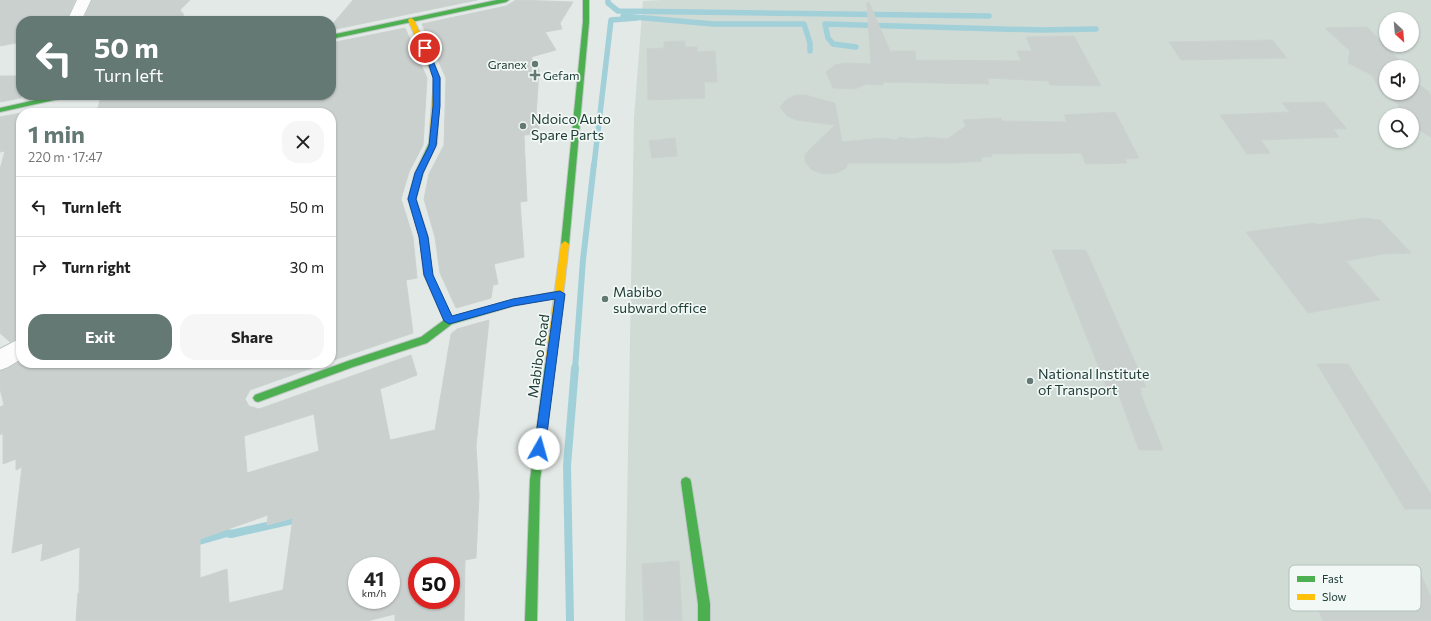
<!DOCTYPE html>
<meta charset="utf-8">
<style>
:root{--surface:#fff;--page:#f6f6f6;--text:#222;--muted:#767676;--line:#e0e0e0;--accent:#647974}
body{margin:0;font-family:Commissioner,sans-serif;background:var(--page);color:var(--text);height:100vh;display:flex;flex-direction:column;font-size:15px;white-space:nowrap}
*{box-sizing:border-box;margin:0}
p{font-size:13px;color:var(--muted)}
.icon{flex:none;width:22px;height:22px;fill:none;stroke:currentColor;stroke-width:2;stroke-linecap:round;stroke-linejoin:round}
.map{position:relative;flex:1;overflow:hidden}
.details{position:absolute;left:16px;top:108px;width:320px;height:260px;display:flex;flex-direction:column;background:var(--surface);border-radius:16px;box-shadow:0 1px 3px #0004}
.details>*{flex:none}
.hud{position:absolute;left:16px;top:16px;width:320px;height:84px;border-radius:16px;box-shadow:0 1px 3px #0004;background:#647974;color:#fff;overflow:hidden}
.needle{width:26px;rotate:154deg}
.buttons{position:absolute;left:1379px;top:12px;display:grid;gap:8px}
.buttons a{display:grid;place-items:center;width:40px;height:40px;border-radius:50%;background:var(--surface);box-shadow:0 1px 3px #0004;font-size:20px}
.speed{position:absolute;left:348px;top:557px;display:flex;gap:8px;font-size:20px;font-weight:700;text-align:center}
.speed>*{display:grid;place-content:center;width:52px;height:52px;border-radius:50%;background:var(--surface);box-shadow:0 1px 3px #0004;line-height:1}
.speed small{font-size:10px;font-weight:400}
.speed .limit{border:6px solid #d22;background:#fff;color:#111}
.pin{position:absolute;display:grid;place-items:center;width:34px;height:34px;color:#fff;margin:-17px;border:2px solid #fff;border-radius:50%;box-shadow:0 1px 4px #0007}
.me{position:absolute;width:44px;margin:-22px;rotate:7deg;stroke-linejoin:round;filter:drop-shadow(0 0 3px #0008)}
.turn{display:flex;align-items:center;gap:14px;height:84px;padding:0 12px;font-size:18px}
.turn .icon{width:52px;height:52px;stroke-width:2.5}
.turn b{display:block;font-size:28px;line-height:34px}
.round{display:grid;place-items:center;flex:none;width:42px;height:42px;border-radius:16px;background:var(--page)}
.overview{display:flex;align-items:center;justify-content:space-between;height:68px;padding:0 12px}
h1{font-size:24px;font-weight:700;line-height:30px;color:var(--accent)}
.action{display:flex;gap:8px;margin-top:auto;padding:8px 12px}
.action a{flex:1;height:46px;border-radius:16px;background:var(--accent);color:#fff;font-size:16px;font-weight:700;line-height:46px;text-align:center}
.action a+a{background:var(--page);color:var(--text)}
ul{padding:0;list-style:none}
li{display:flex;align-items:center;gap:12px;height:60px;padding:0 12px;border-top:1px solid var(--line)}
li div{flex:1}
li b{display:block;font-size:15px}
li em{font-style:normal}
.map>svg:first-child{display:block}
.built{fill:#d0dbd6;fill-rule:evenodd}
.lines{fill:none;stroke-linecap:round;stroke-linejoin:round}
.stream-far2{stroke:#a1d0d9;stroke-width:5.5}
.stream-far1{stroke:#a1d0d9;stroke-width:6}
.stream{stroke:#a1d0d9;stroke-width:8}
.building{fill:#cad0ce;stroke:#cbd2cf;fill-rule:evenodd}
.street-casing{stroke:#c0c6c4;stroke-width:2}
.fast-casing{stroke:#bec7c4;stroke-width:2}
.slow-casing{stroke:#bec7c4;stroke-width:2}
.street{fill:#fbfcfb;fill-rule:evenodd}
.fast{fill:#4caf50;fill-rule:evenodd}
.slow{fill:#ffc107;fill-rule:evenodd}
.route{fill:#1a73e8;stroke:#114b97}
.poi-dot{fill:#647974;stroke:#f1f8f5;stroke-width:1.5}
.labels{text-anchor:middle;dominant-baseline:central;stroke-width:3.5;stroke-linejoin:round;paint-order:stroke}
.far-poi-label{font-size:12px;fill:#203d37;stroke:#f1f8f5;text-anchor:end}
.poi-label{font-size:14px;fill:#203d37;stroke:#f1f8f5;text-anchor:start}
.street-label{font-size:14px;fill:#203d37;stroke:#f1f8f5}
.key{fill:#f1f8f5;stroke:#b2c0bc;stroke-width:1}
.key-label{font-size:11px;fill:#203d37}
</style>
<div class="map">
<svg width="1431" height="621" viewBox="0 0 1431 621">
<rect width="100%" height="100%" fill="#e3e9e6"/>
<path class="built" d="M662 0H1431V621H625L634 118 643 1ZM1386 19H1412V45H1386ZM1386 67H1412V93H1386ZM1386 115H1412V141H1386Z"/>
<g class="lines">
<g class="stream-far2">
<path d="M608 0V3L618 11 989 16"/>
<path d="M856 47 833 44 828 38 825 24 1040 30 1096 29"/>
<path d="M594 165 611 20 637 18 623 16 713 24H804L810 43V51"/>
</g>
<g class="stream-far1">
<path d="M0 207 21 203"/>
<path d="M575 369 583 260 594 164"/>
</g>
<g class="stream">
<path d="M192 543 227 533 231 534 302 518"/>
<path d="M570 621 567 466 575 368"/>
</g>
</g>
<g class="building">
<path d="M0 0H75L66 21H21V42L0 46Z"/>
<path d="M92 0H190L180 10 184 15 177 18V21H83Z"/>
<path d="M353 0H477L331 30V26Z"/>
<path d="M516 0 573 2 560 23 562 29 545 32 556 50 531 57 539 70 536 116H539V134L524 135 527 201 520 202 524 257 494 264 498 284 493 285 491 298 456 308 440 273 435 237 424 199 429 174 444 145 446 78 422 24 506 6Z"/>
<path d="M869 2 890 51H915L916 60 1021 61 1017 51H1032L1026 37 1074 36 1101 86 1050 85 1048 81 987 78 989 84 883 82V85L867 84 855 89 833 88 826 72 835 65 844 63 871 64 867 3Z"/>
<path d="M1367 27 1402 63V67H1386V93H1412V79L1429 92 1431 97V137L1412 126V115H1399L1398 104 1379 89 1372 75 1348 63 1350 51 1325 28Z"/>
<path d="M405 28 427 78 423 145 409 172 401 199 413 237 417 278 406 280 413 333 331 361V113H97L101 95H331V43Z"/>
<path d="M1272 40 1287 58 1181 60 1169 42Z"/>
<path d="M685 41V47H697V52L715 51 717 82H704L705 98 648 100 647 49 664 48V42Z"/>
<path d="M0 76H21V98L0 102Z"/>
<path d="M796 95H805L835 103 842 142 882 138 897 140 899 137 912 139 926 137 947 139 966 126 963 120 1001 118 1002 121 1067 122 1064 115 1115 112 1139 158 1125 159 1127 163 1086 164 1081 153 991 154 992 157H981L982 161 956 163H848L846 168 837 173 824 174 812 170 805 162V154L835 125 796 120 787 116 780 107 787 99Z"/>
<path d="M1324 102 1347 129H1333L1339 137 1261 140 1270 153 1247 154 1220 115 1290 112 1282 103Z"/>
<path d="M21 113V192L15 204 21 207V337L10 342 0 333V169L5 151 0 152V117Z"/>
<path d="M675 138 677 156 652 158 649 141Z"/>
<path d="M1365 218 1380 220 1411 253 1383 254 1346 261 1380 300 1308 313 1246 232 1315 223 1317 225Z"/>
<path d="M1052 250H1086L1146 387H1140L1142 392H1140L1163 450H1139L1118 393H1109Z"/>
<path d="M489 320 476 446 479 496 476 558 465 560 464 621H395V614L367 621H76L78 593H79L80 547 41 561 43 543 12 553 22 467 16 470V459L3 464V433L0 435V407L4 405 0 389V371L21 361V363H326L250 390 245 399 249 406 259 409 411 355 417 375 380 389 390 440 435 430 451 334 457 329ZM314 414 319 451 247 473 244 436ZM268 515 267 525 293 518 283 590 229 603 227 569 200 578V539ZM357 566H391V600H357ZM417 566H451V600H417Z"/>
<path d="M1317 364H1348L1431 494V509H1405Z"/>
<path d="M679 561 682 621H644L642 564Z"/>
<path d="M1302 568 1421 575 1431 597V621H1323Z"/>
</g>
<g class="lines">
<defs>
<g id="street">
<path d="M77 0H91L81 21H67Z"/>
<path d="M21 338V359L8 367 0 370V349Z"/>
</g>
<g id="fast">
<path d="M497 0H509L506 2 331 39V35Z"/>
<path d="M583 0H589V22L569 244 565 247 561 244 583 22Z"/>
<path d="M58 95H72L68 97 0 112V108Z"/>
<path d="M430 141H433L437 143 423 173 416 199 428 237 432 275 452 317 513 300 560 291 563 292 564 294 563 296 513 306 452 324 427 343 353 367 258 402 255 401 253 398 255 395 348 361 421 337 444 320 424 275 420 237 408 199 415 173Z"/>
<path d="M550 361 553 362 555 365 540 480 537 621H525L530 480 545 365 547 362Z"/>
<path d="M686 477 690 479 691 482 710 604V621H698V604L681 482 682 479Z"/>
</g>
<g id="slow">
<path d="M411 18 414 20 440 78 437 143 433 145 429 143 434 78 408 20Z"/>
<path d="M565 241 569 244 555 365 553 368 550 369 547 368 545 365 561 244Z"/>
</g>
</defs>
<use href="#street" class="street-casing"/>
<use href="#fast" class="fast-casing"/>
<use href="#slow" class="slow-casing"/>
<use href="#street" class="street"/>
<use href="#fast" class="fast"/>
<use href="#slow" class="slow"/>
</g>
<path class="route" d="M423 46 428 48 440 78V106L436 146 423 173 416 199 428 237 433 275 452 316 513 299 560 291 565 294 545 449 543 453 539 454 536 453 534 449 555 299 513 306 449 324 444 321 424 275 419 237 408 199 415 173 429 146 433 106V78Z"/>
<g class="poi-dot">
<circle cx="535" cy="64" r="4"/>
<path d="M533 69h4v4h4v4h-4v4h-4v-4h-4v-4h4z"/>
<circle cx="523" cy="126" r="4"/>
<circle cx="605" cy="299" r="4"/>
<circle cx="1030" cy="381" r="4"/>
</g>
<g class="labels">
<g class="far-poi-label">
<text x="527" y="64">Granex</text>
<text x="543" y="75" text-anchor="start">Gefam</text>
</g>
<g class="poi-label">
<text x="531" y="118">Ndoico Auto<tspan x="531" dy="16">Spare Parts</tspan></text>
<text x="613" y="291">Mabibo<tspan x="613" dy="16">subward office</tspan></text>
<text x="1038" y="373">National Institute<tspan x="1038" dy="16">of Transport</tspan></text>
</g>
<g class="street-label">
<text transform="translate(538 356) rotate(-82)">Mabibo Road</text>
</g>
</g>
<rect x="1289" y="565" width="132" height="46" rx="6" class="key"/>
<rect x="1297" y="576" width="18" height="6" fill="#4caf50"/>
<rect x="1297" y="594" width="18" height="6" fill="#ffc107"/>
<g class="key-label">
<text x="1322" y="583">Fast</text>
<text x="1322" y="601">Slow</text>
</g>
</svg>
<div class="buttons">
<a><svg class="needle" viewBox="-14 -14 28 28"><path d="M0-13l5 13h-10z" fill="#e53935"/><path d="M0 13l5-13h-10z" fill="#767676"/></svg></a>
<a><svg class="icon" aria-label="sound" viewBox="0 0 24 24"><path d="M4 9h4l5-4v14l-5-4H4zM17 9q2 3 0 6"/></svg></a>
<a><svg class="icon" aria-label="search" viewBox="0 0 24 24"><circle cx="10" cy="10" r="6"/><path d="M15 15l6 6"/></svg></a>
</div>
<div class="speed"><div>41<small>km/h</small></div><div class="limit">50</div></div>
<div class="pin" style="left:425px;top:48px;background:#d93025"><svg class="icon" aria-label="arrive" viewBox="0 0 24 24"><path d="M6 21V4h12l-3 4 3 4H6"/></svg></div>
<svg class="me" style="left:539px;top:449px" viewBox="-20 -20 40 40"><circle r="19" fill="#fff"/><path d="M0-13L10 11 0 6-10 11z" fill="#1a73e8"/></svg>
<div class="hud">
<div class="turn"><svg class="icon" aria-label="left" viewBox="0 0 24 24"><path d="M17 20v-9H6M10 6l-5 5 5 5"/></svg><div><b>50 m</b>Turn left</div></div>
</div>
<section class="details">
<div class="overview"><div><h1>1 min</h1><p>220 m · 17:47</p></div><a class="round"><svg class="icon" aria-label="close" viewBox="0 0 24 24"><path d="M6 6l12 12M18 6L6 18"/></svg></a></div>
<ul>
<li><svg class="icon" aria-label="left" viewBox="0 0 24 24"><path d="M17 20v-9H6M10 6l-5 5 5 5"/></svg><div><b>Turn left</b></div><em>50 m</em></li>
<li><svg class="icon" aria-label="right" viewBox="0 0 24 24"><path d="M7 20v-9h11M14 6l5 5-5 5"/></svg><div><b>Turn right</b></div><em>30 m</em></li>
</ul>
<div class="action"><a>Exit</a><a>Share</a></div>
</section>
</div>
